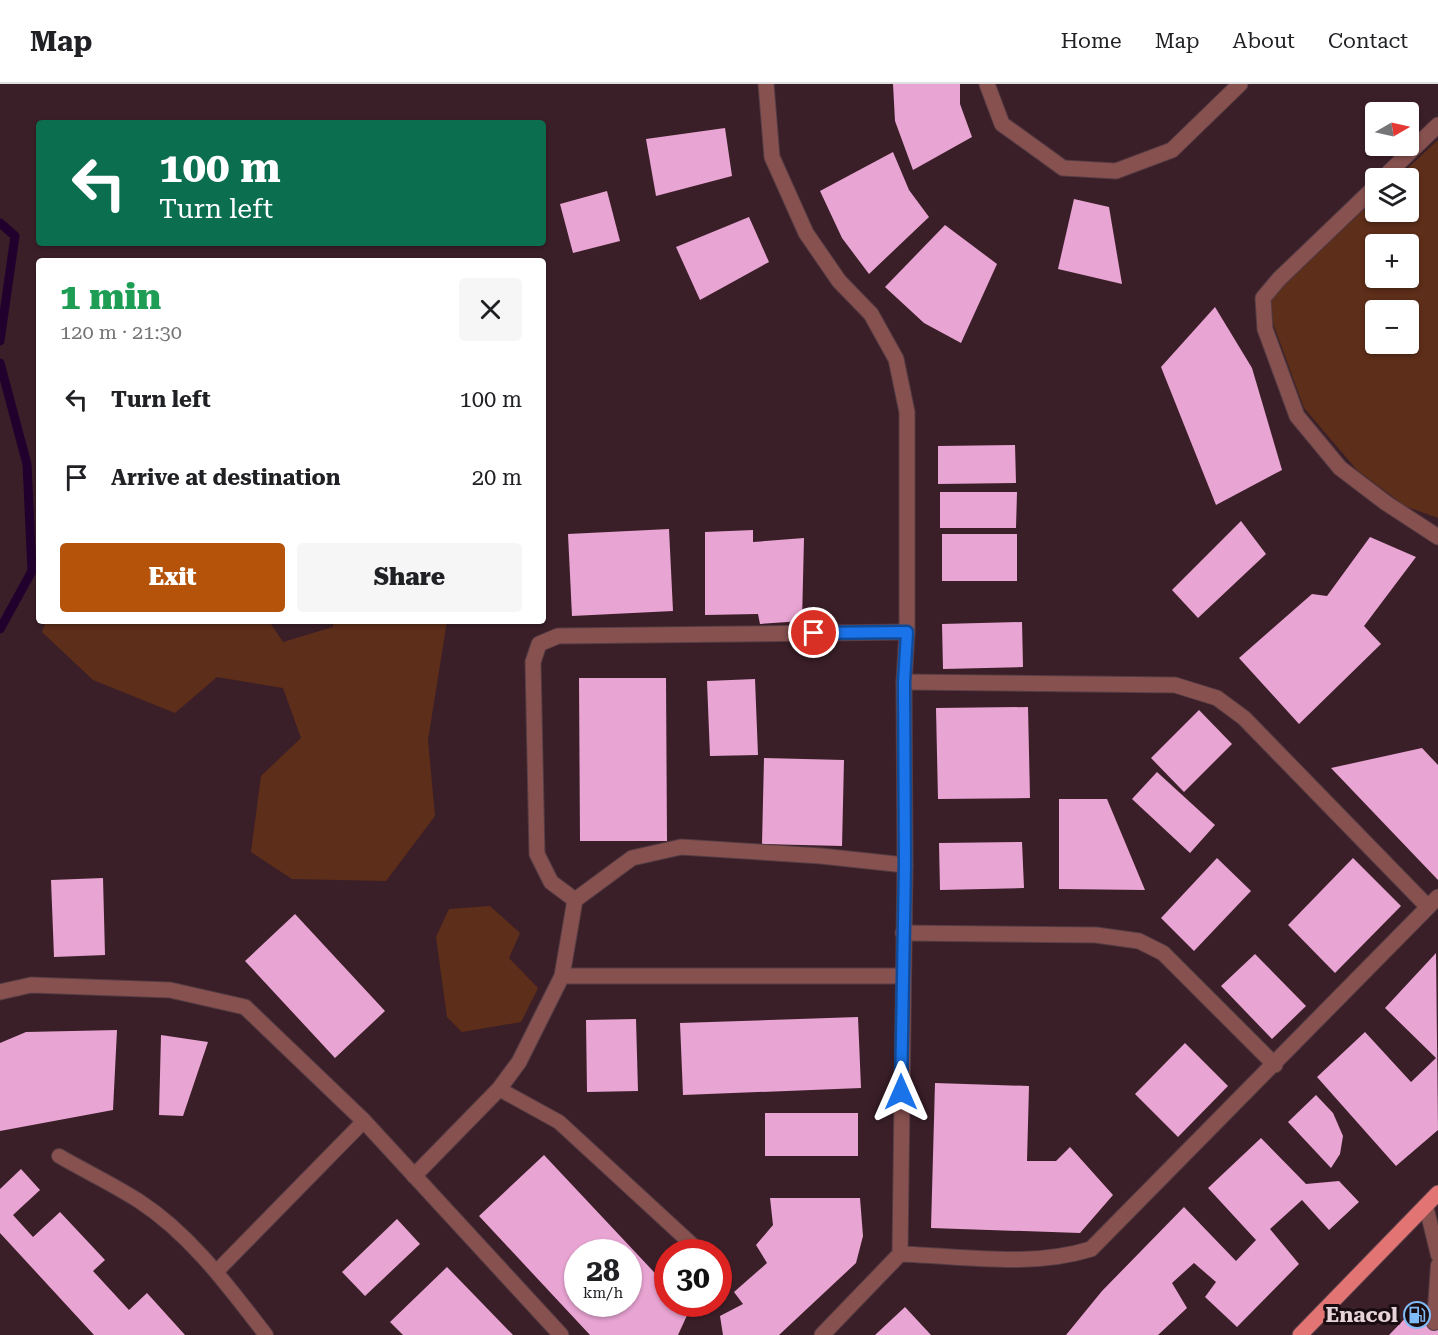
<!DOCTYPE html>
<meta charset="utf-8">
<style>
:root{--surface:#fff;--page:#f6f6f6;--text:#202124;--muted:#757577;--line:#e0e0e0;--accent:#b45309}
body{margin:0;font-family:"Roboto Serif",serif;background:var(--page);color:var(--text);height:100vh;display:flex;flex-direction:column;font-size:22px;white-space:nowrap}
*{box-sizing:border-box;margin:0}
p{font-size:20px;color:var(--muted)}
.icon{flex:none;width:33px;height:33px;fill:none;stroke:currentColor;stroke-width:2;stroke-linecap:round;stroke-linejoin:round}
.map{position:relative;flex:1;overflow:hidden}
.sheet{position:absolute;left:36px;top:174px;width:510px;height:366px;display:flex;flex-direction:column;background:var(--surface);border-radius:6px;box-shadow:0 2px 4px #0004}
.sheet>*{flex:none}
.guide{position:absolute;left:36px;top:36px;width:510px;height:126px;border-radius:6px;box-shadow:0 2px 4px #0004;background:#0b6e4f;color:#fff;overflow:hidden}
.needle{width:39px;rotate:81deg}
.controls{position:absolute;left:1365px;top:18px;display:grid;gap:12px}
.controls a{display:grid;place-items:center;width:54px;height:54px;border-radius:6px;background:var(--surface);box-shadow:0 2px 4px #0004;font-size:30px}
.speed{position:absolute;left:564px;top:1155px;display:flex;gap:12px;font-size:30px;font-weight:700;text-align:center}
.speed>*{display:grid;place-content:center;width:78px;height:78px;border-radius:50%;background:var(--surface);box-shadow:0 2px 4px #0004;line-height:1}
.speed small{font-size:15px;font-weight:400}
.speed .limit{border:9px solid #d22;background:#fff;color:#111}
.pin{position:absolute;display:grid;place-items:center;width:51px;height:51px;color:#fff;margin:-26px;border:3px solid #fff;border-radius:50%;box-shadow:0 2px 6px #0007}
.me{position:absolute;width:66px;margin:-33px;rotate:0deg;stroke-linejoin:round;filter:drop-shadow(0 0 4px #0008)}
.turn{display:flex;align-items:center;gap:21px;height:126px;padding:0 24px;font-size:27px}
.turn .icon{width:78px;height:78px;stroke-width:2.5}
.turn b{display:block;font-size:42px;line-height:51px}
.round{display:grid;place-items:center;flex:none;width:63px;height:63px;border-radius:6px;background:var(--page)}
.head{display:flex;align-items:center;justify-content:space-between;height:102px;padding:0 24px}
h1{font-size:36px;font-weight:800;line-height:45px;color:#1e9e55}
.cta{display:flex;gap:12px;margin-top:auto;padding:12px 24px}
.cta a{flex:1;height:69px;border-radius:6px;background:var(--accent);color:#fff;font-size:24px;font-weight:800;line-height:69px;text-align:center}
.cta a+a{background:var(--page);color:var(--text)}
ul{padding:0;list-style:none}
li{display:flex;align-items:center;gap:18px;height:78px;padding:0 24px}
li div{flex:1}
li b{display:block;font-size:22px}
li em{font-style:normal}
header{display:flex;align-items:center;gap:36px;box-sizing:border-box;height:84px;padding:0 30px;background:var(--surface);border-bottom:2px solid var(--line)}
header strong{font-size:28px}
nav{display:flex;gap:33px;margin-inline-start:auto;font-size:21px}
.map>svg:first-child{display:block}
.green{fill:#5d2e19;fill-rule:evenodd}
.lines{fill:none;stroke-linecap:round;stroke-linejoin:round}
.stream{stroke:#22002e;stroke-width:9}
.building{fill:#e8a4d3;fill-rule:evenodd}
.lane-casing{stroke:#563c44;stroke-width:16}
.street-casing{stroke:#563c44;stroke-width:17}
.primary-casing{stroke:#563c44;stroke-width:17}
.lane{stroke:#86514f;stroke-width:14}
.street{stroke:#86514f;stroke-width:15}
.primary{stroke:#e27574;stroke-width:15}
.route-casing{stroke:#114b97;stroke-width:15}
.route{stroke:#1a73e8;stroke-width:10}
.labels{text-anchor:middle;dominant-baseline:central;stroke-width:6;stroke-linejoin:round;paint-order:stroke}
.poi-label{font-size:21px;font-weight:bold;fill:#e6d3d8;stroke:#1a0d11;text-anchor:end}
</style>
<header>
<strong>Map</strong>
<nav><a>Home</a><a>Map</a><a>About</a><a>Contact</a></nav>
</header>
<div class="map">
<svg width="1438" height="1251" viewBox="0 0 1438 1251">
<rect width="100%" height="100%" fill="#3b1f28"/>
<g class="green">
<path d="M1438 56V434L1405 422 1357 386 1304 324 1273 239 1271 214 1375 115 1376 128H1408V94H1397ZM1376 160H1408V194H1376ZM1376 226H1408V260H1376Z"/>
<path d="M46 537H269L283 558 333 543V537H447L428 656 435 732 386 797 292 795 251 768 261 692 301 654 283 604 217 593 175 629 93 596 42 548Z"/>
<path d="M490 822 520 849 509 874 538 904 521 938 462 948 447 933 436 853 449 825Z"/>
</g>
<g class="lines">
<g class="stream">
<path d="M0 139 15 152 0 257"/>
<path d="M0 279 27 380 32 487 0 545"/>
</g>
</g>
<g class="building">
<path d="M893 0H960V20L972 53 913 86 895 37Z"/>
<path d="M725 44 732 92 656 112 646 55Z"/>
<path d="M893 68 909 106 929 133 869 190 842 154 820 107Z"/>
<path d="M607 107 620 157 573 169 560 120Z"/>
<path d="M1074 115 1109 123 1122 200 1058 185Z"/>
<path d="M749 133 769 178 700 216 676 163Z"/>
<path d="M945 141 997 180 961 259 924 239 885 203Z"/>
<path d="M1215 223 1252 284 1282 386 1216 421 1161 283Z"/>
<path d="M1015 361 1016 399 938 400V362Z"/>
<path d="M940 408H1017L1016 444H940Z"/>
<path d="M1241 437 1266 470 1198 534 1172 506Z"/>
<path d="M669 445 673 527 572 532 568 450Z"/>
<path d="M753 446V458L804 454 802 537 760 540 758 530 705 531V448Z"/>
<rect x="942" y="450" width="75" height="47"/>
<path d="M1370 453 1416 473 1364 542 1381 560 1299 640 1239 574 1312 510 1327 512Z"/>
<path d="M1022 538 1023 583 943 585 942 540Z"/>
<path d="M579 594H666L667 757H580Z"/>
<path d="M755 595 758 671 710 672 707 597Z"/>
<path d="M1028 623 1030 714 938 715 936 624Z"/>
<path d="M1199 626 1232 660 1184 708 1151 674Z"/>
<path d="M1422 664 1438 681V796L1331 684Z"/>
<path d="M764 674 844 676 842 762 762 760Z"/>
<path d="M1157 688 1215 741 1190 769 1132 715Z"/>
<path d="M1059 715H1107L1145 806 1059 805Z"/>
<path d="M1022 758 1024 804 940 806 939 759Z"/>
<path d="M1217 774 1251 807 1194 867 1161 834Z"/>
<path d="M1353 774 1401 822 1335 889 1288 841Z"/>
<path d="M103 794 105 871 54 873 51 796Z"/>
<path d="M295 830 385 927 335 974 245 877Z"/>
<path d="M1436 869 1438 1046 1396 1082 1317 993 1365 948 1411 998 1436 974 1385 924Z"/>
<path d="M1255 870 1306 922 1272 955 1221 902Z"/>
<path d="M858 933 861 1004 683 1011 680 939Z"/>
<path d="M636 935 638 1007 587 1008 586 936Z"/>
<path d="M117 946 113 1026 0 1047V959L26 948Z"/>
<path d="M161 951 208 958 183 1032 159 1031Z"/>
<path d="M1185 959 1228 1002 1178 1053 1135 1010Z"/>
<path d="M935 999 1029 1002 1027 1077H1056L1070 1063 1113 1111 1080 1149 931 1144Z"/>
<path d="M1316 1011 1333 1029 1343 1052 1340 1070 1331 1084 1288 1038Z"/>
<rect x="765" y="1029" width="93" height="43"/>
<path d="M1261 1054 1306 1100 1339 1097 1359 1118 1329 1146 1302 1116 1270 1145 1299 1180 1237 1243 1205 1213 1216 1198 1194 1179 1172 1199 1187 1224 1158 1251H1066L1102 1207 1184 1123 1236 1177 1256 1156 1208 1104Z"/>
<path d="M544 1071 668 1203V1220H683L689 1227 678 1251H590L479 1132ZM578 1168H628V1220H578Z"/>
<path d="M21 1085 40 1106 13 1131 33 1153 60 1128 105 1176 93 1187 129 1226 147 1209 185 1251H94L0 1149V1105Z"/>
<path d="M770 1114H860L863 1152 856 1179 779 1251H723L720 1232 743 1220 734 1208 767 1179 756 1161 773 1141Z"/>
<path d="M397 1135 420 1160 365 1212 342 1188Z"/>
<path d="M447 1183 513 1251H403L390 1238Z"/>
<path d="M1417 1222 1438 1243V1251H1389Z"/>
<path d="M905 1223 931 1251H875Z"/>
</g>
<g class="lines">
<defs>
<g id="lane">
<path d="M499 1005 559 1038 697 1165"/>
<path d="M59 1072C85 1087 114 1101 139 1117 191 1151 228 1202 266 1251"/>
<path d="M1426 1122 1438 1171"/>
<path d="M217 1187 364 1037"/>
<path d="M1434 1239 1438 1181"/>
</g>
<g id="street">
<path d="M766 0 772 73 806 149 839 197 871 230 896 275 907 328V548L904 598 905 781 900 1170 822 1251"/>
<path d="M987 0 1002 40 1063 84 1116 87 1172 66 1240 0"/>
<path d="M1383 94 1438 41"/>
<path d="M1376 102 1279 195 1263 214 1265 245 1297 332 1340 384 1386 419 1438 453"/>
<path d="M904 598 1175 601 1217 614 1244 634 1428 823"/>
<path d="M575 816 551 798 537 770 533 578 539 560 558 552 907 548"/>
<path d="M903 849 1096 851 1139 857 1163 869 1275 981"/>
<path d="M562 892H902"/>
<path d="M0 908 31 901 170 906 245 923 364 1037 561 1251"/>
<path d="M414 1092 499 1005 519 978 562 892 575 816 632 774 681 763 821 772 905 781"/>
<path d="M900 1170C962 1172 1031 1184 1091 1165L1438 813"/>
</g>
<path id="primary" d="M1300 1251 1438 1109"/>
</defs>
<use href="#lane" class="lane-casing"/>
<use href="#street" class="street-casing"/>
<use href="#primary" class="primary-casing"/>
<use href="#lane" class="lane"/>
<use href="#street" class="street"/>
<use href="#primary" class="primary"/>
</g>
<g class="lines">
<defs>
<path id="route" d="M814 549 907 548 904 598 905 781 901 1008"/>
</defs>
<use href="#route" class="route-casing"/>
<use href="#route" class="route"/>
</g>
<defs>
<symbol id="fuel-ring" viewBox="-11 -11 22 22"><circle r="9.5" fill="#1a0d11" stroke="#81bcfa" stroke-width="1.5"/><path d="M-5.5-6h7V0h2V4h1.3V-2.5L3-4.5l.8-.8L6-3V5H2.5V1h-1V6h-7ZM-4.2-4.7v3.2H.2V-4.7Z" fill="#81bcfa"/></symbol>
</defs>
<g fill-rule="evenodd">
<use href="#fuel-ring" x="1402" y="1216" width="30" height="30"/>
</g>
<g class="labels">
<g class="poi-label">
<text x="1398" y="1231">Enacol</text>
</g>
</g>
</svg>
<div class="controls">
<a><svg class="needle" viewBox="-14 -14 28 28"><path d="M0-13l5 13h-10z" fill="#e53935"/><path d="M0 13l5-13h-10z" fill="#757577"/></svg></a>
<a><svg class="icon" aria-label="layers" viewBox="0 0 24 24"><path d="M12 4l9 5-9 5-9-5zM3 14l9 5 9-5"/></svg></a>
<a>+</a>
<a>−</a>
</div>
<div class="speed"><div>28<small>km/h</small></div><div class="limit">30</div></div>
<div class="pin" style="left:814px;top:549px;background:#d93025"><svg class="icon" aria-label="arrive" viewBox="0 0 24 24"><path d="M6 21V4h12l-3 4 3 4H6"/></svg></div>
<svg class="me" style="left:901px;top:1008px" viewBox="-20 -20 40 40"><path d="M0-17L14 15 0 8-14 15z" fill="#1a73e8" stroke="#fff" stroke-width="4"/></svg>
<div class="guide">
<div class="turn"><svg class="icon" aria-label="left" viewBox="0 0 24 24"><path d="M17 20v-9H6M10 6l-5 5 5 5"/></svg><div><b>100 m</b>Turn left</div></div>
</div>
<section class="sheet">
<div class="head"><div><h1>1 min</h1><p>120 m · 21:30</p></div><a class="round"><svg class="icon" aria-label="close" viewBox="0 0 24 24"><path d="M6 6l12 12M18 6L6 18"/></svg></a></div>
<ul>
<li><svg class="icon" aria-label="left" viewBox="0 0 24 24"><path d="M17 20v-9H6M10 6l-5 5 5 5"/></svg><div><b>Turn left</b></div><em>100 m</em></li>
<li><svg class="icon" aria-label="arrive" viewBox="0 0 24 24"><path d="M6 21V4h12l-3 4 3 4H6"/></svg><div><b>Arrive at destination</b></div><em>20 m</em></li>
</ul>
<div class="cta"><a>Exit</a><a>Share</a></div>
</section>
</div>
